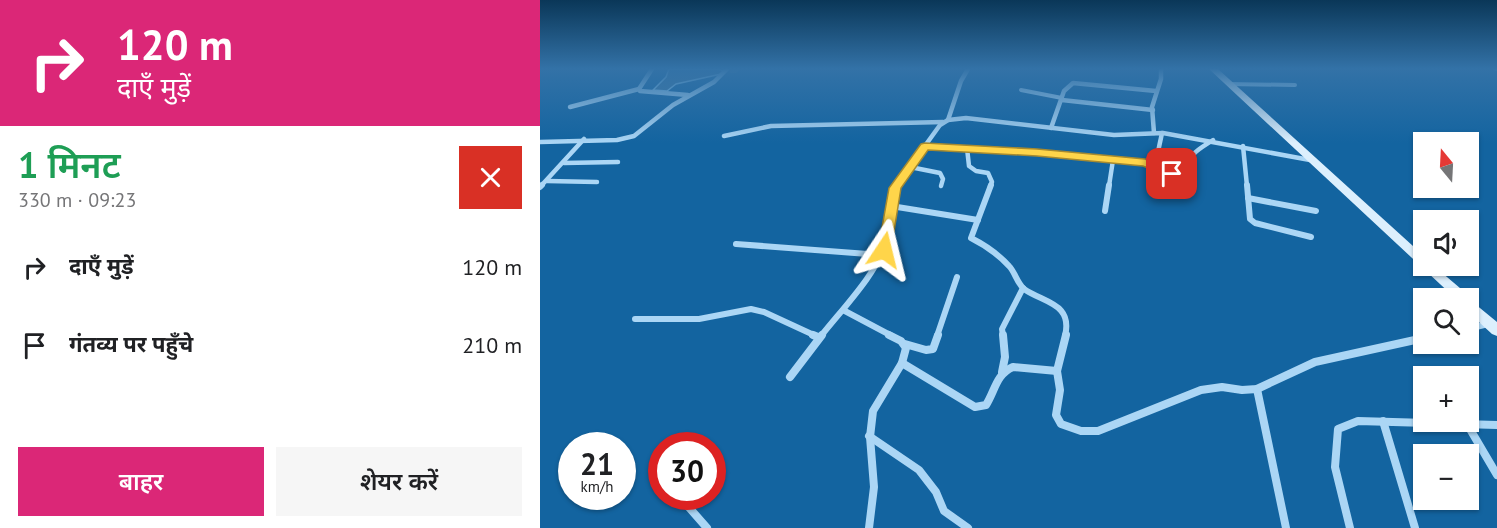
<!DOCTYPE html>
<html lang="hi">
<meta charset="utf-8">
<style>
:root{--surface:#fff;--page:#f6f6f6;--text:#202124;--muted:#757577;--accent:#db2777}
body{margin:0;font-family:"PT Sans","Noto Sans Devanagari",sans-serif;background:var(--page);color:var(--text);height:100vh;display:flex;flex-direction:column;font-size:22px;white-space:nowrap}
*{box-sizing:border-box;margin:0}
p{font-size:20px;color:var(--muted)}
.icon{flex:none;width:33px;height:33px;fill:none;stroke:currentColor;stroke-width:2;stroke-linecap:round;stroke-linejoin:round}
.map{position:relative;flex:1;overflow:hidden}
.side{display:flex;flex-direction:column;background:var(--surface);width:540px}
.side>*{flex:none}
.banner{background:#db2777;color:#fff;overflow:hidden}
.needle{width:39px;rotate:342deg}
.controls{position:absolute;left:873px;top:132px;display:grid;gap:12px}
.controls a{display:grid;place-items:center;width:66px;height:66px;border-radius:0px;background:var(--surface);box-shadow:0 2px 4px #0004;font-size:30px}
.speed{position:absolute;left:18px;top:432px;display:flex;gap:12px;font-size:30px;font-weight:700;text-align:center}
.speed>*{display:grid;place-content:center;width:78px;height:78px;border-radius:50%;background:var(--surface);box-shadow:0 2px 4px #0004;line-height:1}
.speed small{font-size:15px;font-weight:400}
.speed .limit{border:9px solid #d22;background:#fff;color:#111}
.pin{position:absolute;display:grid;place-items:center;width:51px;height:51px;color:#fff;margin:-26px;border-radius:12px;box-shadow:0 3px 9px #0006}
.me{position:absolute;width:66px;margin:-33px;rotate:10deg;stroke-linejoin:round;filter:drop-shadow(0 0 4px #0008)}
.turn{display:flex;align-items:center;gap:21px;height:126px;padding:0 18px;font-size:27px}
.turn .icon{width:78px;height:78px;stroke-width:2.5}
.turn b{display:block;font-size:42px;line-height:51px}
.round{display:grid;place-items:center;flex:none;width:63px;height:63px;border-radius:0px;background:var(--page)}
.overview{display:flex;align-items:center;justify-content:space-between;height:102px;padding:0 18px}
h1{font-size:36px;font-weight:600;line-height:45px;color:#1e9e55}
.cta{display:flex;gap:12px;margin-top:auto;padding:12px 18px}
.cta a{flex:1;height:69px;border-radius:0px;background:var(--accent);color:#fff;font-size:24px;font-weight:600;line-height:69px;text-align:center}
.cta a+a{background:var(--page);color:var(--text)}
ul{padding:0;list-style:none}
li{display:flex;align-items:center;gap:18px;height:78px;padding:0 18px}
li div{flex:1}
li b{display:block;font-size:22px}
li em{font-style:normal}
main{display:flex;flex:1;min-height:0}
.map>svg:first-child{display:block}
.water{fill:#3f78a2;stroke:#9dd4f7;stroke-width:1.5}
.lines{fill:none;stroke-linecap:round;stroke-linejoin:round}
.stream{stroke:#9dd4f7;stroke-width:2}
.canal{fill:#3f78a2;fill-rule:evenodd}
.lane{stroke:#abd6f5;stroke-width:4}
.street-far2{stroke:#abd6f5;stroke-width:4.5}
.street-far1{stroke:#abd6f5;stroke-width:6}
.street{stroke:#abd6f5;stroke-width:8}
.secondary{fill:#dceffd;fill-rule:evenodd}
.route{fill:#ffd54a;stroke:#a68a30;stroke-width:1.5}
</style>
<main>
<section class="side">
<div class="banner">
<div class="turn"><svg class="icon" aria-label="right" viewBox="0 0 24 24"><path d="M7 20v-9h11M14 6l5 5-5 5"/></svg><div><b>120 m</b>दाएँ मुड़ें</div></div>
</div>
<div class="overview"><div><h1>1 मिनट</h1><p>330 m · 09:23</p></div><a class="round" style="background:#d93025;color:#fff"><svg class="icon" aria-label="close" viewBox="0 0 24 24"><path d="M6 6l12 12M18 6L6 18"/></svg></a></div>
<ul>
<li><svg class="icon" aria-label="right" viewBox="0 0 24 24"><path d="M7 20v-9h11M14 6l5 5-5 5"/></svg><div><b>दाएँ मुड़ें</b></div><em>120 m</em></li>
<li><svg class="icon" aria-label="arrive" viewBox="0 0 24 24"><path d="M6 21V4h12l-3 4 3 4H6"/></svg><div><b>गंतव्य पर पहुँचे</b></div><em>210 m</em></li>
</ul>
<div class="cta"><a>बाहर</a><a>शेयर करें</a></div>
</section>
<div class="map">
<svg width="957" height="528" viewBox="0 0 957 528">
<rect width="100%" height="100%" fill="#1364a0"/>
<path class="water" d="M129 69H177L185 71 181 74 136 84 127 91 113 90 126 77Z"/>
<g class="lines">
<path class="stream" d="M954 69 957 70"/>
<path class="canal" d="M190 69H202L196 73H190Z"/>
<g class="lane">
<path d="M689 84 755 85"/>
<path d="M481 90 522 98"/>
</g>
<g class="street-far2">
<path d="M112 69 99 89 100 91 148 95"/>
<path d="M522 100 613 110"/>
<path d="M30 107 99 89"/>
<path d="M408 120 421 81 428 69"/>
<path d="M511 128 524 91 533 83 616 91"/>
<path d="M614 133 612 107 621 79V69"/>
<path d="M184 136 231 126 403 122"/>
<path d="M0 142 77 140 94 136 133 105 174 82 187 69"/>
<path d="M385 146C454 150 523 154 592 161 612 163 629 180 648 170 647 154 661 148 673 140"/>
<path d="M703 146 707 186"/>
<path d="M427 148 429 166 436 171 448 173 452 182 450 186"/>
<path d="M24 163 78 162"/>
<path d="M615 166 622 133"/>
<path d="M370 167 400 173 403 179 401 186"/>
<path d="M7 181 57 182"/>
<path d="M1 186 44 139"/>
<path d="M356 186 400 125 408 120 426 118 574 135 623 133 770 160"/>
<path d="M569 186 573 160"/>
</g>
<g class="street-far1">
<path d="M451 185 431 238C445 245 458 254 469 266 475 272 477 283 484 289 504 303 533 303 525 336"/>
<path d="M707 185 710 219 715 223 771 237"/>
<path d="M0 187 2 185"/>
<path d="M708 198 776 211"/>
<path d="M351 206 438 220"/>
<path d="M565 211 569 185"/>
<path d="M196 244 341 255"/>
<path d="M303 310 352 336"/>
<path d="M95 319H159L211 309 224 312 276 336"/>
<path d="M928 329 948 324"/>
<path d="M281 336C303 308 337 274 347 240 352 222 351 203 356 185"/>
<path d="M397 336 417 277"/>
<path d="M463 336 462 329 483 288"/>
</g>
<g class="street">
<path d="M273 335 278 337"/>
<path d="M526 335 517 371 520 390 516 415 521 424 541 431H558L661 390 682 387 702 390 717 389 775 362 884 338"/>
<path d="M365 344 386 350 393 349 398 335"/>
<path d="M362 363 435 407 446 405C455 391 456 374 473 367L517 371"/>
<path d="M462 372 465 357 463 335"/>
<path d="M250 377 282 335"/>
<path d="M717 389 746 528"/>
<path d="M843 421 875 528"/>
<path d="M927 424 957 475"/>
<path d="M329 436 379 470 396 492 404 511 428 528"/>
<path d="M139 496 167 528"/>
<path d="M329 528 334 487 330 437 333 411 362 363 366 348 361 341 349 335"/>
<path d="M810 528 795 467 798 429 818 421 957 425"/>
</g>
<path class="secondary" d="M669 69H678L884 256V266H894L927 294 929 299 957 322V336L952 334 928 312V298H915Z"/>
</g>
<linearGradient id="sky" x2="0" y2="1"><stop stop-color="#0a3758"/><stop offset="0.48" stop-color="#3372a7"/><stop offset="1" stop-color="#3372a7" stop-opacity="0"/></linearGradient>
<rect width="957" height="143" fill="url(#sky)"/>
<path class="route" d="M385 143 497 149 605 159 638 174 632 178 603 166 497 156 388 150 361 188 351 250 344 255 340 253 338 250 349 188 381 144Z"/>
</svg>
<div class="controls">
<a><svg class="needle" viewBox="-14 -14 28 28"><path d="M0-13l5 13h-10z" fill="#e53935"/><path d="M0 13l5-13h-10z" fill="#757577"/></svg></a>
<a><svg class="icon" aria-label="sound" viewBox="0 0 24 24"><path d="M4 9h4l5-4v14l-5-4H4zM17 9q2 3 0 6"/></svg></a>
<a><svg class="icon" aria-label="search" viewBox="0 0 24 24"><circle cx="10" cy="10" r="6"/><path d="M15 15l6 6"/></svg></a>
<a>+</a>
<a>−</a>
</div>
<div class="speed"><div>21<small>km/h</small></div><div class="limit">30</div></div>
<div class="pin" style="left:632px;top:174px;background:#d93025"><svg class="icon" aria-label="arrive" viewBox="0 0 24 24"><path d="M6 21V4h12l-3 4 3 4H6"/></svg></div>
<svg class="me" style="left:344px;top:250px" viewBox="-20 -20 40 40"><path d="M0-17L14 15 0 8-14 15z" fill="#ffd54a" stroke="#fff" stroke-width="4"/></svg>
</div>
</main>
